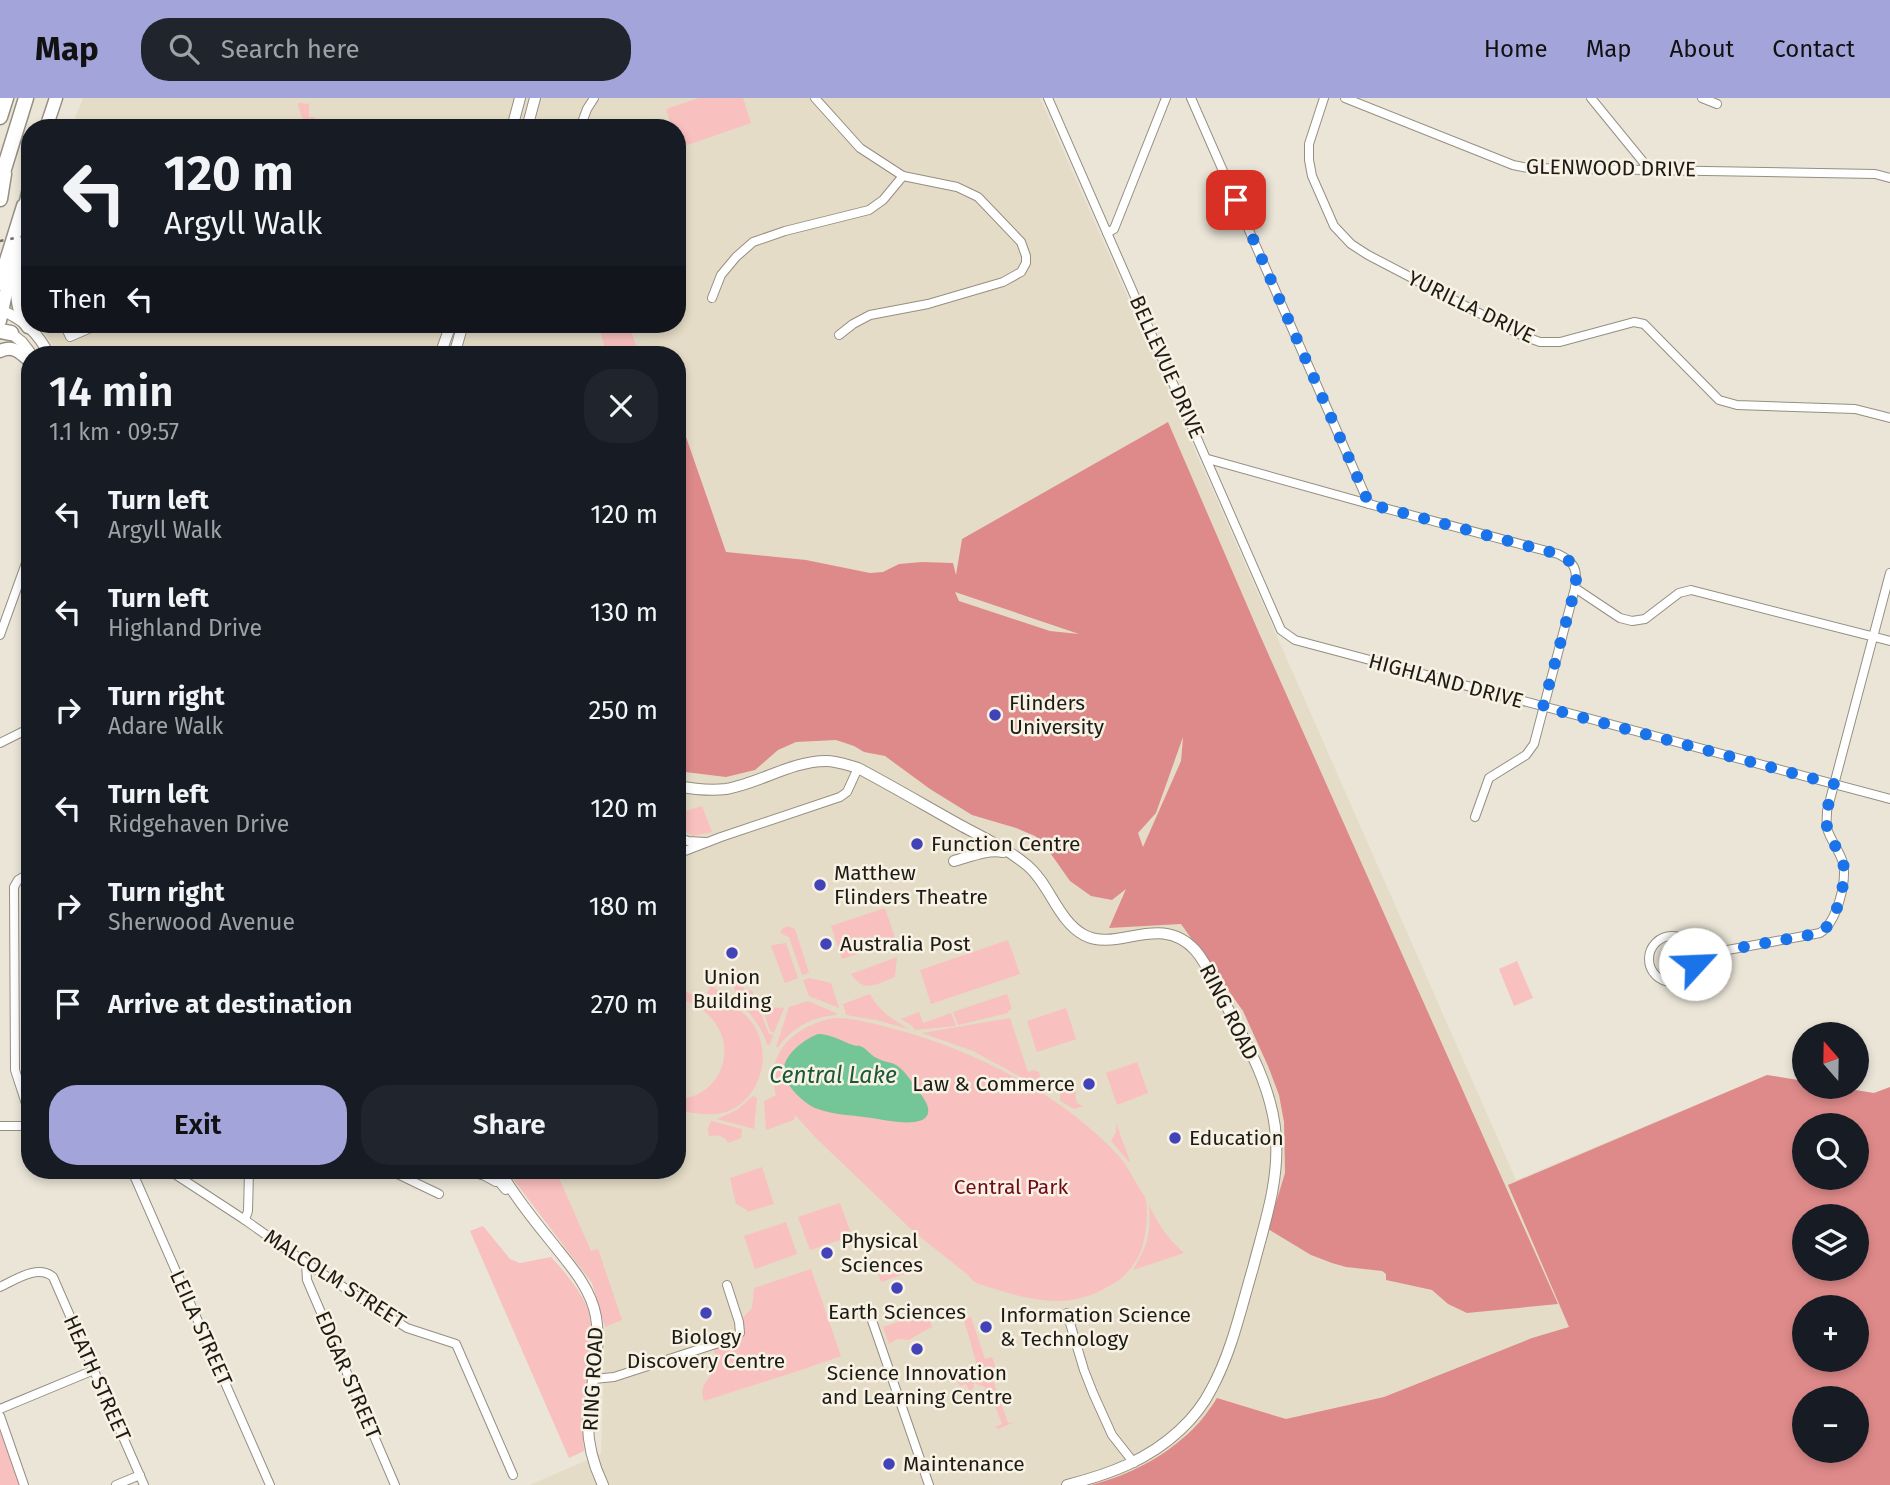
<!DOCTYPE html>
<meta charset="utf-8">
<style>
:root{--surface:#171b24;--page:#20242c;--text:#f1f3f6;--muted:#9ea1a6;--accent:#a2a4da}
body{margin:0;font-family:"Fira Sans",sans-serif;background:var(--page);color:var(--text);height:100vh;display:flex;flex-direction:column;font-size:26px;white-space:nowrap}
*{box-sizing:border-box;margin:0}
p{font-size:23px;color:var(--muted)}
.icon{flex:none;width:38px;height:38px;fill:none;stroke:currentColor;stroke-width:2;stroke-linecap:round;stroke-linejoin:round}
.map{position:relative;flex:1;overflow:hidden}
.panel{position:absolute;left:21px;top:248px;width:665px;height:833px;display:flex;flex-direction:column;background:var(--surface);border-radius:28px;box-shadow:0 4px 10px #0003}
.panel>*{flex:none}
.banner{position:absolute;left:21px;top:21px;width:665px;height:214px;border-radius:28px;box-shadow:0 4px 10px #0003;background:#171b24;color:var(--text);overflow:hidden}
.needle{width:46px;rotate:340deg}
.fabs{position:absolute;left:1792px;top:924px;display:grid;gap:14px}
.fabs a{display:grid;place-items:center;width:77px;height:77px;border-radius:50%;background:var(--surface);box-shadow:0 4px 10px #0003;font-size:35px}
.pin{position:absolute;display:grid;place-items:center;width:60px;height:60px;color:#fff;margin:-30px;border-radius:14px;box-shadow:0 4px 10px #0006}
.me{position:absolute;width:77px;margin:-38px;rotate:65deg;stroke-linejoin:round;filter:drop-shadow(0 0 5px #0008)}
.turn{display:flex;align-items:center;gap:24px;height:147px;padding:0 28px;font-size:32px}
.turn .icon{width:91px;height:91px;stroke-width:2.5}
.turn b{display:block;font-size:49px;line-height:60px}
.then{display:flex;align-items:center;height:66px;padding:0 28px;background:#0003;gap:14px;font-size:26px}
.round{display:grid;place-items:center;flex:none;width:74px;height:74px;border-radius:28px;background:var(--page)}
.summary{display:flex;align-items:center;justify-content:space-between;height:119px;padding:0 28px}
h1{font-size:42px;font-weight:600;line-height:52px}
.button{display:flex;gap:14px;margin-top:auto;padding:14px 28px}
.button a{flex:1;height:80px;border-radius:28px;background:var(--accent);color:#111;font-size:28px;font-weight:600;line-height:80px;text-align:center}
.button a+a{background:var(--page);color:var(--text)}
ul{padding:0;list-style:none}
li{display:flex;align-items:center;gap:21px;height:98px;padding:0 28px}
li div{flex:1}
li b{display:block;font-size:26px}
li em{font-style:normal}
header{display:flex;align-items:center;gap:42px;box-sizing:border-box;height:98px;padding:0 35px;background:var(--accent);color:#111}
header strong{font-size:33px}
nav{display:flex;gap:38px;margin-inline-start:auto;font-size:24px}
.search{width:490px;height:63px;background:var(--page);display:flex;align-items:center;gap:18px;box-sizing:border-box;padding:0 24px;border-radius:28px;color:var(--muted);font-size:26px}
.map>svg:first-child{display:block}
.built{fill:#e5dcc7;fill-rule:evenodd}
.green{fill:#f8c0be}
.forest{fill:#df8a8a;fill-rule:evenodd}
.water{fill:#74c597}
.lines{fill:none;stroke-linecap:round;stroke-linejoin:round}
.minor-casing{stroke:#958f82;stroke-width:10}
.tertiary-casing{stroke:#958f82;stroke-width:12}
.trunk-casing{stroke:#958f82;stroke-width:15}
.motorway-casing{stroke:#958f82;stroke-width:17}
.minor{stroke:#fff;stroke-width:8}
.tertiary{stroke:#fff;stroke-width:10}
.trunk{stroke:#fff;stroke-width:12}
.motorway{stroke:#fff;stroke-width:14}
.rail{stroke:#706d64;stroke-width:2.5;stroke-dasharray:3.5 7;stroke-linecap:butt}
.route{stroke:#1a73e8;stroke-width:12;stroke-dasharray:0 21.6}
.poi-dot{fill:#4243b8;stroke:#f8f2e4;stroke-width:2.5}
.labels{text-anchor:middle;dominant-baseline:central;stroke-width:5;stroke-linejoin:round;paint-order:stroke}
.street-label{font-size:21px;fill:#1d1b16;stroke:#f8f2e4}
.poi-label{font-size:21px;fill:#1d1b16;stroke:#f8f2e4;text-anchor:start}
.park-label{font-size:21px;fill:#720a1c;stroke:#f8f2e4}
.water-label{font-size:23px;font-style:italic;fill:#1b583a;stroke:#f8f2e4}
</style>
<header>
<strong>Map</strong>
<div class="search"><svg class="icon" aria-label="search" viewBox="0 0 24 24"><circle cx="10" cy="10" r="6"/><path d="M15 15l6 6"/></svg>Search here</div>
<nav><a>Home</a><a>Map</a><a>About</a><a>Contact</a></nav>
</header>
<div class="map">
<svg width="1890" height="1387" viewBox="0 0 1890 1387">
<rect width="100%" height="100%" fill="#eae5d7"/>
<path class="built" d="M83 0H1040L1516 1082 1767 977 1804 983V989H1836L1874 995 1890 989V1387H530L601 1356 605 1229 592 1185 507 1073H677V257H58L40 226H677V30H71ZM1804 1027H1857V1080H1804ZM1804 1118H1857V1171H1804ZM1804 1209H1857V1262H1804ZM1804 1300H1857V1353H1804Z"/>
<g class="green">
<path d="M699 0H743L751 25 679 50 677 44V30H672L666 11Z"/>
<path d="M299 5 309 6V19H315L314 30H308L309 23 302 20 298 7Z"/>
<path d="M618 226H629L637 251 618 257H607L600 232Z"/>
<path d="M702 708 712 734 693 738 677 729V716Z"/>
<path d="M885 810 896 843 842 861 831 828Z"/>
<path d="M788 828 795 831 809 875 802 877 789 839 780 835 782 831Z"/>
<path d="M1008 842 1020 876 931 906 920 872Z"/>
<path d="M786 845 798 880 785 885 771 848 773 847Z"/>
<path d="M897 859 895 879C877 886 864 896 851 876Z"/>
<path d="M1517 863 1533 900 1514 908 1499 871Z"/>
<path d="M738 873 745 894 752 892 769 936 773 937 770 947 767 946C762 930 754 920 743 908 736 900 734 886 730 876Z"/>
<path d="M810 880 831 885 839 910 809 898 803 882Z"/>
<path d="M710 887 730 901 736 903 735 904 731 905 707 897Z"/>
<path d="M677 891 739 912C776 937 768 999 726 1014 710 1019 693 1015 677 1012V1001C718 1000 739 954 713 922 705 911 690 904 677 898Z"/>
<path d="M870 896C878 912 893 922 909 931L876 922 846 917 843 906Z"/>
<path d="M1007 896 1012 911 1008 913V915L958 927 953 914Z"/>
<path d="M808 903 836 915 837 917C811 919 793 929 778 949H776L789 909Z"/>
<path d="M766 909 784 910 774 935 770 933 764 914Z"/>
<path d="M1066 910 1076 941 1037 954 1027 923Z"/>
<path d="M919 914 923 925 951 915 956 928 915 932 911 927 901 921Z"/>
<path d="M834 920C853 920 872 925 891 930 969 950 1060 995 1116 1055 1126 1065 1132 1078 1139 1090 1141 1093 1143 1096 1145 1099 1149 1111 1146 1134 1143 1146 1139 1163 1126 1179 1111 1187 1065 1215 1027 1201 979 1186L973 1183 968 1177 914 1134 815 1039 795 1017 794 1022 766 1032 764 1003 776 997C764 955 794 928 834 920Z"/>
<path d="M1010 920 1028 974 1034 972 1039 974 1042 988 1041 990 973 953 922 935Z"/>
<path d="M1137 964 1148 995 1117 1007 1106 975Z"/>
<path d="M1067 981 1071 992 1076 993V996L1075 997 1077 1005 1083 1008 1074 1011 1060 1003V987Z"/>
<path d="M753 998 757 1000 754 1031 717 1021 737 1012Z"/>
<path d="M711 1023 742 1031 741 1040 728 1045C725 1037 716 1037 709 1038L708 1031Z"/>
<path d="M1116 1025 1130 1063 1129 1064 1111 1043 1116 1034Z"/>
<path d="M762 1069 774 1106 747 1114V1112L736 1106 730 1080Z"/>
<path d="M507 1073H556L591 1153 598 1151 622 1222 605 1229 592 1185Z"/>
<path d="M840 1105 852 1138 810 1152 798 1119Z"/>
<path d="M1149 1107C1160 1129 1166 1138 1184 1155L1133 1172C1148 1146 1151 1137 1149 1107Z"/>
<path d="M786 1124 797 1156 755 1171 744 1138Z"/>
<path d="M483 1128 510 1161 520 1165 551 1159C564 1173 582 1194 588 1212 596 1241 587 1280 584 1310 582 1324 583 1339 584 1353L569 1360 470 1133Z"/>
<path d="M899 1164 904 1176 881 1184 877 1172Z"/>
<path d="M811 1171 841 1258 801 1272 704 1303C697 1284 714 1281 716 1265 717 1259 714 1253 712 1247L739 1235V1224L752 1210 754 1190Z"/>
<path d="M927 1214 932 1229 908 1242 897 1241 889 1246 883 1229Z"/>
<path d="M971 1219 985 1261 992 1259 998 1276 992 1279 1008 1325 1014 1324 998 1331 995 1329 1002 1326 990 1294 984 1295 985 1289 974 1285 973 1291 969 1292 966 1286 960 1288 953 1276 977 1267 964 1222Z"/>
<path d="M0 1328 19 1387H0Z"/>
</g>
<g class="forest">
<path d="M681 317 685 336 726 454 806 462 870 475 883 474 899 466 922 464 953 465 956 477 962 441 1168 324 1259 535 1558 1206 1467 1215 1448 1206 1432 1192 1386 1182V1176L1382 1173 1346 1169 1332 1165 1311 1157 1268 1131 1285 1075 1284 1024 1279 997 1268 968 1243 913 1181 826 1109 830 1126 791 1112 802 1091 798 1070 783 1046 749 1035 738 1016 730 972 717 930 691 885 658 864 654 854 648 836 642 796 644 778 652 755 672 726 679 677 673V319ZM955 494 1079 536 1050 533 959 503ZM1183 639 1181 663 1143 749 1138 735 1156 715Z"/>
<path d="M1767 977 1804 983V989H1836L1874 995 1890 989V1387H1091C1130 1377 1164 1359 1193 1331 1202 1322 1210 1311 1217 1300L1286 1321 1384 1299 1532 1240 1569 1229 1508 1087ZM1804 1027H1857V1080H1804ZM1804 1118H1857V1171H1804ZM1804 1209H1857V1262H1804ZM1804 1300H1857V1353H1804Z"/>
</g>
<path class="water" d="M818 936C831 936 841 943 853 947 861 949 857 946 864 950 869 954 874 960 881 962 888 965 894 964 900 970 907 976 912 984 917 991 921 997 930 1007 928 1015 925 1030 889 1023 878 1021 857 1017 835 1018 815 1010 802 1004 782 985 784 969 787 954 805 941 818 936Z"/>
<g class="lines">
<defs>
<g id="minor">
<path d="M815 0 860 50 903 78 957 89 978 99 1021 144 1026 158V165L1021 174 1003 184 928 206 870 217 853 226 839 237"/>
<path d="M1048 0 1281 532 1295 542 1890 701"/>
<path d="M1191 0 1369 406"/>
<path d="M1324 0 1309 46V62L1312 78 1334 128 1351 146 1368 157 1523 238 1540 244H1560L1634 224 1644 226 1719 302 1737 307 1855 311 1890 320"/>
<path d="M1345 0 1513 67 1528 70 1875 76 1890 80"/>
<path d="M1591 0 1649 71"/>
<path d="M1702 0 1717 6"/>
<path d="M580 30 587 11 594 0"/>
<path d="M1107 135 1114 131 1166 0"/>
<path d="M712 200 721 177 736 159 753 144 785 133 869 112 883 102 903 78"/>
<path d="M64 226 70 239 100 226"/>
<path d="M26 299 30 301"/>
<path d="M1208 361 1369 406 1558 456C1575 464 1578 472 1575 490L1620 520 1632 523 1645 521 1679 495 1691 492 1890 543"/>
<path d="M0 537 30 454"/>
<path d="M0 645 30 630"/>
<path d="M1475 719 1489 680 1526 657 1534 646 1575 490"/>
<path d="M677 739 688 743 705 744"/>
<path d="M677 756 721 739 840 699 847 694 858 670"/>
<path d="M30 775 18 782 14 789 15 972 30 1018"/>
<circle cx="1672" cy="861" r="23"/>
<path d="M1695 858 1820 835C1837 824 1847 784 1843 765 1840 753 1830 742 1827 730 1826 725 1827 719 1827 713L1890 475"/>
<path d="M0 1028H30"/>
<path d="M132 1073 270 1387"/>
<path d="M170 1073 245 1122 306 1165 407 1230 456 1246 513 1377"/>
<path d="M391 1073 439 1096"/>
<path d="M245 1122 248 1113 249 1073"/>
<path d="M306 1165 307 1182 395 1387"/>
<path d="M0 1189C15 1182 38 1166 53 1179L144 1387"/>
<path d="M868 1211 929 1387"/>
<path d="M1067 1215 1084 1272 1093 1295 1112 1337 1134 1365"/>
<path d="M594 1281 614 1279 734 1240 740 1235 739 1224 727 1187"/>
<path d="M0 1311 94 1272"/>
<path d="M0 1318 24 1387"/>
<path d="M116 1387 140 1377"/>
</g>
<g id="tertiary">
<path d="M512 30 520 0"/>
<path d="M527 30 535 0"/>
<path d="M0 212C22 220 39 236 49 257"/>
<path d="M8 233 22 244 32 257"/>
<path d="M440 257 451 226"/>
<path d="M454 257 463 226"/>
<path d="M677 688C693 691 710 693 726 691 760 685 792 663 826 663 837 663 847 667 858 670 892 688 926 708 960 727 982 739 1008 751 1028 768 1050 787 1058 823 1084 837 1117 855 1160 814 1195 852 1207 865 1213 883 1221 898 1245 942 1273 989 1276 1040 1279 1085 1264 1127 1253 1170 1241 1210 1232 1253 1212 1290 1204 1306 1193 1320 1180 1332 1148 1362 1110 1376 1067 1387"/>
<path d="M954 763C969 759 987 751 1003 754"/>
<path d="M420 1073 430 1075 458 1073"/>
<path d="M472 1073 485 1077 496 1083"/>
<path d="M491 1073 506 1091"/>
<path d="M500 1073C514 1097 532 1120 550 1142 568 1165 591 1189 596 1219 602 1253 590 1286 588 1320 587 1343 593 1366 603 1387"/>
</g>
<g id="trunk">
<path d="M46 30 56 0"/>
<path d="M23 117 30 86"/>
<path d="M22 129C19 157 9 205 28 229"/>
<path d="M0 223 13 162"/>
<path d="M0 253C13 247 20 254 30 263"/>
</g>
<g id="motorway">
<path d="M0 19 6 0"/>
<path d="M0 84 26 0"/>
<path d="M0 101 4 76"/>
<path d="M0 185 24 108"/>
<path d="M0 233 11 235"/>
</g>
</defs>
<use href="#minor" class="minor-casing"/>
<use href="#tertiary" class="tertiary-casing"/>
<use href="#trunk" class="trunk-casing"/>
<use href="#motorway" class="motorway-casing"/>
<use href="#minor" class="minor"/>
<use href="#tertiary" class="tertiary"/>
<use href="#trunk" class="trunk"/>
<use href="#motorway" class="motorway"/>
<path class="rail" d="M0 143 30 137"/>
</g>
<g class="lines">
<path class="route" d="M1236 102 1369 406 1558 456C1575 464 1578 472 1575 491L1543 609 1834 686C1830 700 1825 714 1827 729 1829 742 1840 752 1843 764 1847 784 1837 824 1820 835L1695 858V866"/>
</g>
<g class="poi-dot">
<circle cx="995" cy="617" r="7"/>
<circle cx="917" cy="746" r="7"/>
<circle cx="820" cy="787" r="7"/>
<circle cx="826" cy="846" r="7"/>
<circle cx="732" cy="855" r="7"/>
<circle cx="1089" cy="986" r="7"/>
<circle cx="1175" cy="1040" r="7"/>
<circle cx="827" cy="1155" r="7"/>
<circle cx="897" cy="1190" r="7"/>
<circle cx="706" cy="1215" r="7"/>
<circle cx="986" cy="1229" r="7"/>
<circle cx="917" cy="1251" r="7"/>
<circle cx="889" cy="1366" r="7"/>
</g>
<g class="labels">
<g class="street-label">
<text transform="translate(1611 70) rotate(1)">GLENWOOD DRIVE</text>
<text transform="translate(1471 209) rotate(26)">YURILLA DRIVE</text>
<text transform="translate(1167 269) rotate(66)">BELLEVUE DRIVE</text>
<text transform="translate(1446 583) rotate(15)">HIGHLAND DRIVE</text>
<text transform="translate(1229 914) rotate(63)">RING ROAD</text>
<text transform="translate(335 1181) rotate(33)">MALCOLM STREET</text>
<text transform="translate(201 1230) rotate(66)">LEILA STREET</text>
<text transform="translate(348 1277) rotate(67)">EDGAR STREET</text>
<text transform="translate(97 1280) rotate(66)">HEATH STREET</text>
<text transform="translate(593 1281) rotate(-87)">RING ROAD</text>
</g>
<g class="poi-label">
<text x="1009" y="605">Flinders<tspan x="1009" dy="24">University</tspan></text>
<text x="931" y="746">Function Centre</text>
<text x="834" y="775">Matthew<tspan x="834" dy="24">Flinders Theatre</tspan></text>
<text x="840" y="846">Australia Post</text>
<text x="732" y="879" text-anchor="middle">Union<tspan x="732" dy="24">Building</tspan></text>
<text x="1075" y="986" text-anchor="end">Law &amp; Commerce</text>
<text x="1189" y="1040">Education</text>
<text x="841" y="1143">Physical<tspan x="841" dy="24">Sciences</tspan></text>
<text x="897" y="1214" text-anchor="middle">Earth Sciences</text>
<text x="1000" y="1217">Information Science<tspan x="1000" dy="24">&amp; Technology</tspan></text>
<text x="706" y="1239" text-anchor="middle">Biology<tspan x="706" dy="24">Discovery Centre</tspan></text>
<text x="917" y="1275" text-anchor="middle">Science Innovation<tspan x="917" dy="24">and Learning Centre</tspan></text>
<text x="903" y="1366">Maintenance</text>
</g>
<g class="park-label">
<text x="1011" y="1089">Central Park</text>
</g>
<g class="water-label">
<text x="833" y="977">Central Lake</text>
</g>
</g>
</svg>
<div class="fabs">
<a><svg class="needle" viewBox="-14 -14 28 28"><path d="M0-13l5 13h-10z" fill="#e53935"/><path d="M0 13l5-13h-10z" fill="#9ea1a6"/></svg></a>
<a><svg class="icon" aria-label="search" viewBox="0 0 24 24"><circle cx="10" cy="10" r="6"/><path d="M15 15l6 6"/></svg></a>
<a><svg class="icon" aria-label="layers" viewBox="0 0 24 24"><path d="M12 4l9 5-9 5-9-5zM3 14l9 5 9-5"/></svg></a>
<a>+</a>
<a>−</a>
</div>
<div class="pin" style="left:1236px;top:102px;background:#d93025"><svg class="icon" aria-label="arrive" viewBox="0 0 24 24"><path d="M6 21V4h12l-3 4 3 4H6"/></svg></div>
<svg class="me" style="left:1695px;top:866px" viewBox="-20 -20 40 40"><circle r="19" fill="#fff"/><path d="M0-13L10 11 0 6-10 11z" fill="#1a73e8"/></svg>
<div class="banner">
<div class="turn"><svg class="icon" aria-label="left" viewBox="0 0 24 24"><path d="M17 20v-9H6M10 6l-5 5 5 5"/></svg><div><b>120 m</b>Argyll Walk</div></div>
<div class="then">Then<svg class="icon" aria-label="left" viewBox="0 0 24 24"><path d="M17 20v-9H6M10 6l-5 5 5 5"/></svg></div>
</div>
<section class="panel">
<div class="summary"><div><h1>14 min</h1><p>1.1 km · 09:57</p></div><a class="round"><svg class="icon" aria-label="close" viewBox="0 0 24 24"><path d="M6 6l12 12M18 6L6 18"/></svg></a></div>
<ul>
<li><svg class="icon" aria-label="left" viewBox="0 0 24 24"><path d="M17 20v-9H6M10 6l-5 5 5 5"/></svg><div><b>Turn left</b><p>Argyll Walk</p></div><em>120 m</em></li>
<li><svg class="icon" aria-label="left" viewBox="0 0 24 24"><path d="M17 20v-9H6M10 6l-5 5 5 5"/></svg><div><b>Turn left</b><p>Highland Drive</p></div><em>130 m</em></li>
<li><svg class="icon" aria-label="right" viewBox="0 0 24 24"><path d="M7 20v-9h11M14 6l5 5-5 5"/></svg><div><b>Turn right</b><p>Adare Walk</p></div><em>250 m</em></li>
<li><svg class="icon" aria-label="left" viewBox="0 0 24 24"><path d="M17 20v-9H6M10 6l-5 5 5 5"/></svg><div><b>Turn left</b><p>Ridgehaven Drive</p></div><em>120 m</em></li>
<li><svg class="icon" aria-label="right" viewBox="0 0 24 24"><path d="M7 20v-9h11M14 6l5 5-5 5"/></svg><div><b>Turn right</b><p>Sherwood Avenue</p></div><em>180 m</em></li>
<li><svg class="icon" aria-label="arrive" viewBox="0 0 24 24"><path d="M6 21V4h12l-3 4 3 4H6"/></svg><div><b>Arrive at destination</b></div><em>270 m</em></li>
</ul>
<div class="button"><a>Exit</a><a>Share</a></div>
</section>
</div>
